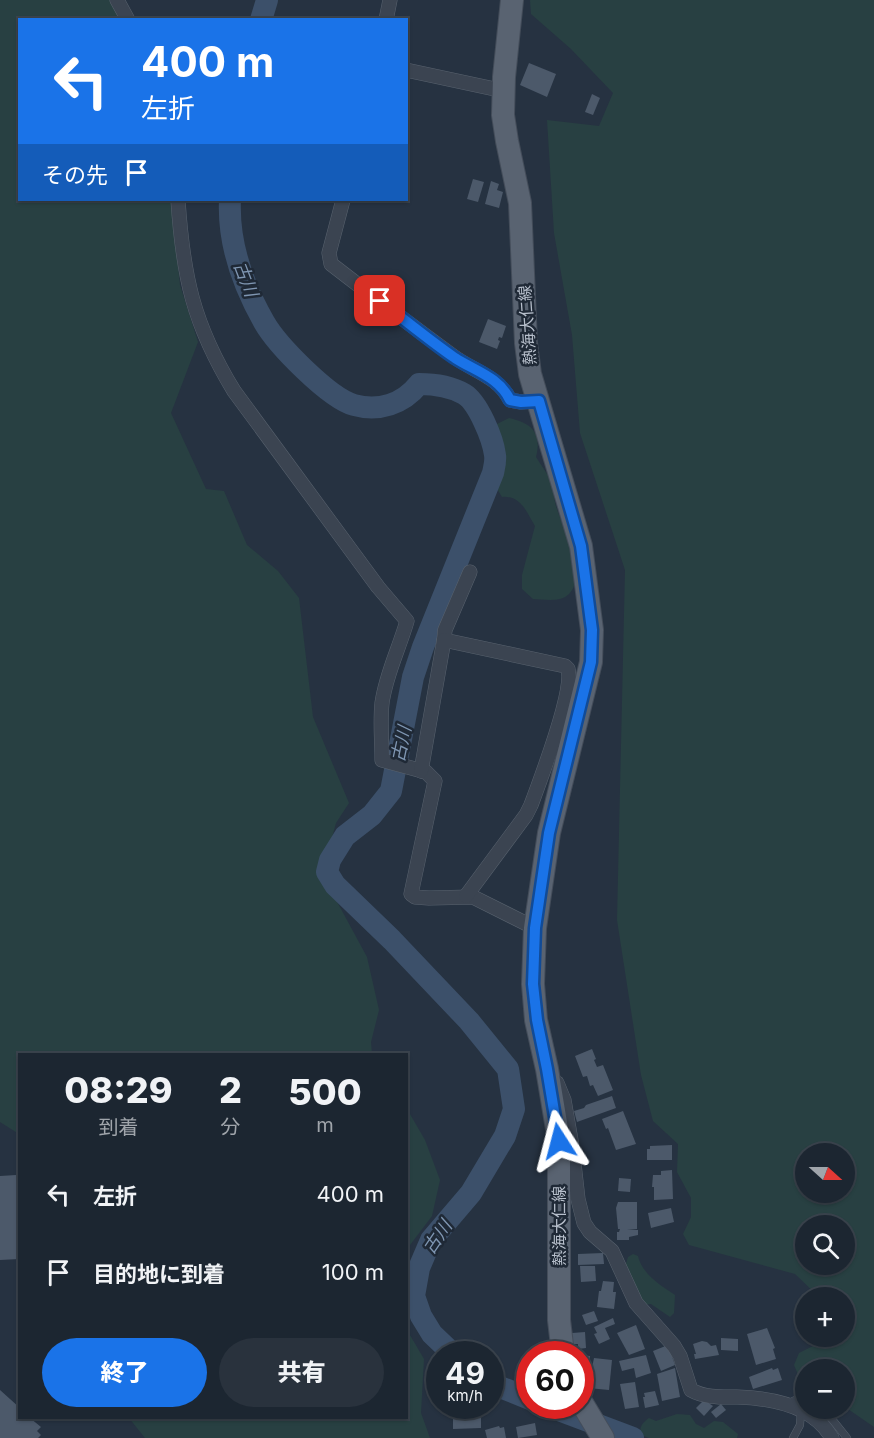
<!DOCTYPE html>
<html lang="ja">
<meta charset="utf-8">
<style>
:root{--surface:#1c2631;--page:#29323d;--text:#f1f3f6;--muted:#a0a5ab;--line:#3a434d;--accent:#1a73e8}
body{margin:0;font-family:Inter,"Noto Sans JP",sans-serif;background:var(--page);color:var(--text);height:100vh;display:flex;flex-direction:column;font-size:22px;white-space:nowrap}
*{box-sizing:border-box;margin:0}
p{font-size:20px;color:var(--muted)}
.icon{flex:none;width:33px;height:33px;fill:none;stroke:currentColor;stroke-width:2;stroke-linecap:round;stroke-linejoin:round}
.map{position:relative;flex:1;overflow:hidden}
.details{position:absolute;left:18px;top:1053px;width:390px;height:366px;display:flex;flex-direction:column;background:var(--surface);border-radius:0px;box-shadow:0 2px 4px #0004,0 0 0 2px var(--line)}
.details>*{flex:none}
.guide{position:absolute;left:18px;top:18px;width:390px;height:183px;border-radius:0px;box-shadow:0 2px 4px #0004,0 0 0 2px var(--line);background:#1a73e8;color:#fff;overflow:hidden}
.needle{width:39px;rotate:111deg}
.tools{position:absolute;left:795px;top:1143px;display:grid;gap:12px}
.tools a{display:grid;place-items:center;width:60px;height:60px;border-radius:50%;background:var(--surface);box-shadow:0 2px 4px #0004,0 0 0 2px var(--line);font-size:30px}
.speed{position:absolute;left:426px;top:1341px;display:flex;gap:12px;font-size:30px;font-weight:700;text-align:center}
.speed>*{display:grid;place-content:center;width:78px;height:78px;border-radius:50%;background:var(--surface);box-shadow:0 2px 4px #0004,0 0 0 2px var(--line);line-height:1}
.speed small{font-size:15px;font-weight:400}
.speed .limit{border:9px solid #d22;background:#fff;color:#111}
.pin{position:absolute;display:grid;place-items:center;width:51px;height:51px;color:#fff;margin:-26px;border-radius:12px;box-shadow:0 3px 9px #0006}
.me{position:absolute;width:66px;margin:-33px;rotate:351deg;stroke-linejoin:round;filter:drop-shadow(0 0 4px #0008)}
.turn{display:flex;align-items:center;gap:21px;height:126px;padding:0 24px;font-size:27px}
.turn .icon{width:78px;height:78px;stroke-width:2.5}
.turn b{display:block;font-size:42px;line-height:51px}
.then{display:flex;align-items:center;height:57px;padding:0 24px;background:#0003;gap:12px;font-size:22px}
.eta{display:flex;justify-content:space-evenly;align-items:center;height:102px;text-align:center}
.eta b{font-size:36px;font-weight:800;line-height:42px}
.primary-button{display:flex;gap:12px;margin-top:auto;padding:12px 24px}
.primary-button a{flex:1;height:69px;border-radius:36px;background:var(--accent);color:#fff;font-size:24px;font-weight:800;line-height:69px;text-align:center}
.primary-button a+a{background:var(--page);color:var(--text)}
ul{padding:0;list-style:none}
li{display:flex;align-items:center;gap:18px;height:78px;padding:0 24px}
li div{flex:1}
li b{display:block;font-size:22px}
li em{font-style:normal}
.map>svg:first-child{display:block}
.green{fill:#284042;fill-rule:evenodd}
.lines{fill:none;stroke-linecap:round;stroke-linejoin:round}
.river{stroke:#3c506a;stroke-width:22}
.building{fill:#4c596a}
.service-casing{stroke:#58626e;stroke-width:8}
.minor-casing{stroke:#58626e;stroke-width:15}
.primary-casing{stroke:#444d5a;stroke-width:24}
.service{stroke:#3b4451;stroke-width:7}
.minor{stroke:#3b4451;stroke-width:14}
.primary{stroke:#596371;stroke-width:22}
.route-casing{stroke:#114b97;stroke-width:15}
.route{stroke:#1a73e8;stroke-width:10}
.labels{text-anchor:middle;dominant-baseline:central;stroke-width:5;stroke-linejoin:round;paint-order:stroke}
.street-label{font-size:16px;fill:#b7bfcb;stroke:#1f2936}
.water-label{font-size:18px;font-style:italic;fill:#7f96b2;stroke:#1f2936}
</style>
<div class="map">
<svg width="874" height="1438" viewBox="0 0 874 1438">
<rect width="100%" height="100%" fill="#263241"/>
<g class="green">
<path d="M0 0H111L124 19 20 20V200H171L180 285 198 342 171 413 206 489 224 491 247 545 278 571 299 598 313 717 349 803 336 823 322 874 367 957 379 1010 371 1042 372 1054H20L19 1134 0 1122Z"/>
<path d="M530 0H874V1427L845 1407 844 1370H806L805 1382 799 1377 794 1365 799 1353 825 1340 829 1337 844 1336V1298L819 1297 795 1274 689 1245 683 1234 691 1217V1198L677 1172 678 1144 653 1121 641 1075 617 920 625 570 580 433 572 335 554 233 547 120 599 126 613 93 571 49 531 14ZM806 1154H844V1192H806ZM806 1226H844V1264H806Z"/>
<path d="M509 418C532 423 542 433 536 457 540 464 545 470 549 477 554 486 553 499 557 509 563 529 588 575 569 594 560 603 544 599 533 599L522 589V575L535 526C527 513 521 495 502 497L496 487 500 461 496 436 497 424Z"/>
<path d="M407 1109 425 1140 440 1180 432 1216 407 1249Z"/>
<path d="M633 1254 638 1256C642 1274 660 1285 675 1295L674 1313 670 1317 651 1304 643 1305 625 1267 628 1257Z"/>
<path d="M407 1330 424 1359 421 1413 430 1438H145L129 1418H406Z"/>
<path d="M677 1414 690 1415 696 1424 704 1428 714 1421 723 1422 738 1434 737 1438H649L641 1435C639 1427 642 1423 649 1418L656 1421Z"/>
</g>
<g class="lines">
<g class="river">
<path d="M261 20 267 0"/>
<path d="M230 200C228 242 243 285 264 322 277 345 329 398 354 405 379 412 403 404 419 384 434 384 450 386 464 394 478 402 493 439 495 455 496 461 494 468 493 473L423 647 413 677 391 791 372 815 345 836 330 860 327 872 335 885 392 940 469 1021 508 1069 514 1109 505 1136 471 1193 431 1240 419 1268 414 1296 421 1316 432 1334 453 1354"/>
<path d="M490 1383 530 1399"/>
<path d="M548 1406 633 1438"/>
</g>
</g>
<g class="building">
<path d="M529 63 556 74 547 97 520 85Z"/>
<path d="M592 94 600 98 593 115 585 112Z"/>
<path d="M473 179 484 182 478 202 467 199Z"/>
<path d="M491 181 499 184 497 190 503 192 499 208 485 204Z"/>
<path d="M488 319 506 326 502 338 499 337 498 340 500 341 497 349 479 342Z"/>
<path d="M592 1049 596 1059 594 1060 597 1067 603 1065 613 1090 598 1096 593 1085 590 1086 587 1076 583 1077 575 1056Z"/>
<path d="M612 1096 616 1108 577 1122 574 1111 584 1108 586 1105Z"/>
<path d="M623 1111 636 1144 616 1150 608 1128 606 1129 602 1119Z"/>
<path d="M672 1145V1160H647V1149H650V1146Z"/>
<path d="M672 1170 673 1199 654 1200V1187H652L653 1175H661V1171Z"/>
<path d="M16 1175 19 1259 0 1260V1176Z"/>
<path d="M619 1178 631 1179 630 1192 618 1191Z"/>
<path d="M618 1202H637V1229L627 1230H638V1235L629 1237V1240H617V1232H619L620 1229H618L616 1208Z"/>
<path d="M671 1208 674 1222 651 1228 648 1213Z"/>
<path d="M603 1253 604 1264 578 1265V1254Z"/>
<path d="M580 1266H595L596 1281 581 1282Z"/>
<path d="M603 1281 614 1282 613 1292H616L614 1309 597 1307 599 1291H601Z"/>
<path d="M594 1311 598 1321 586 1325 582 1315Z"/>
<path d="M613 1318 615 1324 605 1328 610 1339 599 1344 594 1334 597 1333 594 1327Z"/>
<path d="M636 1325 645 1349 629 1355 617 1333Z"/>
<path d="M767 1328 775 1348 773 1349 776 1359 756 1365 747 1334Z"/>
<path d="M585 1332 586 1348 578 1349V1344H573L572 1333Z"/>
<path d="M721 1338 738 1339V1351L721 1350Z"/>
<path d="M702 1341 707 1342 711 1346 716 1345 719 1355 695 1359 694 1354H696L693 1344Z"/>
<path d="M668 1345 675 1365 661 1371 653 1351Z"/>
<path d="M580 1355 590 1356 589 1369 580 1368Z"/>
<path d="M646 1355 651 1373 636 1378 634 1368 622 1371 619 1361Z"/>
<path d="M594 1358 612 1360 609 1390 588 1388Z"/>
<path d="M675 1368 680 1397 662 1401 657 1374Z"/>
<path d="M772 1368 773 1370 778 1368 782 1380 753 1389 749 1377Z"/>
<path d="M635 1382 639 1407 625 1409 620 1384Z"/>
<path d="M0 1390 20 1408V1418H30L41 1427 37 1431 41 1435 38 1438H0Z"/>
<path d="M655 1391 659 1405 645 1408 643 1397H645L644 1393Z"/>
<path d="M704 1400 713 1406 704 1416 696 1408Z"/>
<path d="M721 1404 726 1410 716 1418 711 1412Z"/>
<path d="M481 1417V1428L453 1429V1418Z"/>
<path d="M535 1423 537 1435 518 1438 516 1427Z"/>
<path d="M499 1426 500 1428 504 1427 506 1438H487L485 1430Z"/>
</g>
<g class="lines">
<defs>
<g id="service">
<path d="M787 1404 795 1400 806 1402"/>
<path d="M823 1408 847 1438"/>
<path d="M793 1438 800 1425 801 1410"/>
</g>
<g id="minor">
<path d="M117 0 128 20"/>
<path d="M386 20 390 0"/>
<path d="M406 70 504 91"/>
<path d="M178 200C183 276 193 324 234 391L378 587 407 621C399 649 386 674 382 703 380 722 382 741 382 760L426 772 435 781 411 894 415 897 429 898 473 897 535 928"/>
<path d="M343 200 329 253 331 264C371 295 412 326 453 356 473 371 498 376 510 400L521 402 539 401"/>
<path d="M444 640 445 630 470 572"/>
<path d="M421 771 444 640 565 666 568 669C574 690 540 781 531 805L526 815 466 896"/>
<path d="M557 1083 564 1100 572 1146 578 1199 584 1223 590 1232 612 1251 636 1303 674 1346 680 1356 691 1390C705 1398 722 1397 737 1397 772 1398 813 1405 832 1438"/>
</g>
<g id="primary">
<path d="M512 0 504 77 503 115 507 141 520 203 526 343 530 374 581 546 592 630 591 662 549 833 535 928 533 984 536 1020 547 1069 559 1141V1320L563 1354"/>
<path d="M580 1400 603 1438"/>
</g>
</defs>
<use href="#service" class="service-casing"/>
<use href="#minor" class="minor-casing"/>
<use href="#primary" class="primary-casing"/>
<use href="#service" class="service"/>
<use href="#minor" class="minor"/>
<use href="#primary" class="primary"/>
</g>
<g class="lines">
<defs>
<path id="route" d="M380 301C405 320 429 340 455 358 475 371 499 377 510 400L521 402 539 401 581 546 592 630 591 662 549 833 535 928 533 984 537 1020 547 1069 559 1141"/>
</defs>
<use href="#route" class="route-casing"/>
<use href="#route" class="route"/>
</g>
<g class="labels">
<g class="street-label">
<text transform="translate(527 325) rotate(-94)">熱海大仁線</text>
<text transform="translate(559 1226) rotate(-90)">熱海大仁線</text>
</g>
<g class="water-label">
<text transform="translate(246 279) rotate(69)">古川</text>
<text transform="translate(401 744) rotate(-78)">古川</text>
<text transform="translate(437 1237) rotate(-56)">古川</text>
</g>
</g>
</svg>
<div class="tools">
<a><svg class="needle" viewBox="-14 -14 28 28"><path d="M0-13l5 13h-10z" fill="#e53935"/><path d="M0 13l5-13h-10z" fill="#a0a5ab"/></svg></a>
<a><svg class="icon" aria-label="search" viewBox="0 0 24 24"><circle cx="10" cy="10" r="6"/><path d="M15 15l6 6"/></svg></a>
<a>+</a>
<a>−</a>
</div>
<div class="speed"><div>49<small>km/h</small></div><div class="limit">60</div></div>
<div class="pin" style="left:380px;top:301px;background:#d93025"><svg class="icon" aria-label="arrive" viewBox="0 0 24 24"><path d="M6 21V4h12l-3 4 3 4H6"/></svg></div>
<svg class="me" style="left:559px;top:1141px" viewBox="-20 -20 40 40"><path d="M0-17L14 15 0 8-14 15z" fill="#1a73e8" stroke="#fff" stroke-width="4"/></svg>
<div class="guide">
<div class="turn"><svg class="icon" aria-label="left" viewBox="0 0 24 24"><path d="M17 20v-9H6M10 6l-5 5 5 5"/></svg><div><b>400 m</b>左折</div></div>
<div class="then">その先<svg class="icon" aria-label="arrive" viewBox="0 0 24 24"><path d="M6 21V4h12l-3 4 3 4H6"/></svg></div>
</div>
<section class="details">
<div class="eta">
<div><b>08:29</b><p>到着</p></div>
<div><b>2</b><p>分</p></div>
<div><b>500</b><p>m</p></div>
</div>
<ul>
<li><svg class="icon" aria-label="left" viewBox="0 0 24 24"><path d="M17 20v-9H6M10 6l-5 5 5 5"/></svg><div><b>左折</b></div><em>400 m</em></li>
<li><svg class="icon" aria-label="arrive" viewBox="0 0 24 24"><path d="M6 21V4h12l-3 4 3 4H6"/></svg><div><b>目的地に到着</b></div><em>100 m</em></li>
</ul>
<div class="primary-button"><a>終了</a><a>共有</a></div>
</section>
</div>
